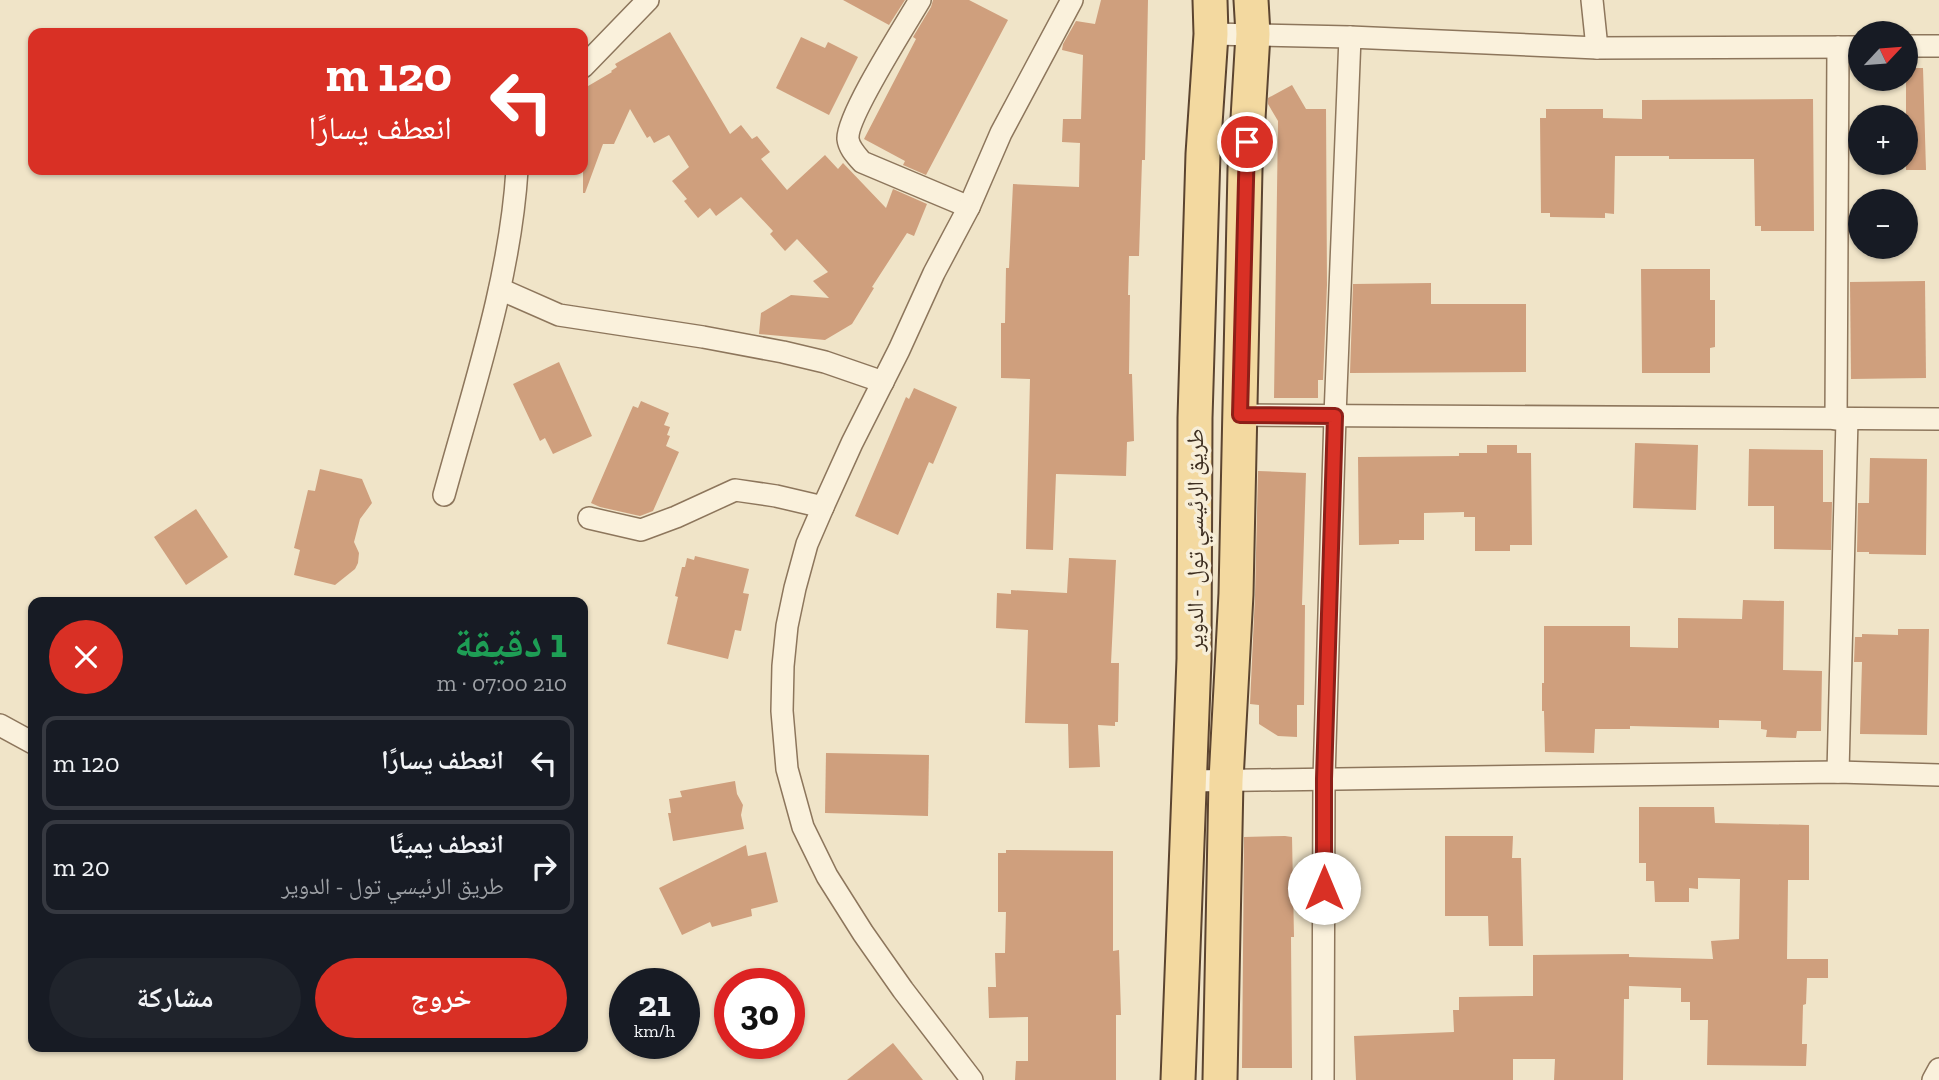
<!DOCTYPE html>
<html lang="ar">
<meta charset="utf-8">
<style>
:root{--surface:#171b24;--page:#20242c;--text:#f1f3f6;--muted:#9ea1a6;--line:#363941;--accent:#d93025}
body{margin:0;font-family:"Zilla Slab","Noto Naskh Arabic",serif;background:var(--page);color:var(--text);direction:rtl;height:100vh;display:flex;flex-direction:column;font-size:26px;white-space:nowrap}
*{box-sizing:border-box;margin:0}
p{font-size:23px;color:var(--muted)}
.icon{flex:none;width:38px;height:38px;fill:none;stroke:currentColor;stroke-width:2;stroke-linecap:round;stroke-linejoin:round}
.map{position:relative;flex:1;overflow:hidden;direction:ltr}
.side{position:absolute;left:28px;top:597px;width:560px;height:455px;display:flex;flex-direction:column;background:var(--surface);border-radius:14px;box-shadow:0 2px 5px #0004;direction:rtl}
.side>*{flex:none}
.hud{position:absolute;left:28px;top:28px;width:560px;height:147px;border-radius:14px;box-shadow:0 2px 5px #0004;direction:rtl;background:#d93025;color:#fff;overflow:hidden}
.needle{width:46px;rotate:64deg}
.controls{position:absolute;left:1848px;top:21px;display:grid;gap:14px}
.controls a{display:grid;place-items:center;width:70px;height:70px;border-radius:50%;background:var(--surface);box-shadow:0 2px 5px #0004;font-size:35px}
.speed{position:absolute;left:609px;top:968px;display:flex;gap:14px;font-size:35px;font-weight:700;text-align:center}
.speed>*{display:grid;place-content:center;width:91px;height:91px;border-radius:50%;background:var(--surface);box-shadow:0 2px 5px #0004;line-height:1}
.speed small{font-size:18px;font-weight:400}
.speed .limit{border:10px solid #d22;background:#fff;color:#111}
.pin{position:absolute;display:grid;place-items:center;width:60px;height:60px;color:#fff;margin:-30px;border:4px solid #fff;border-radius:50%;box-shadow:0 2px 7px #0007}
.me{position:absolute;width:77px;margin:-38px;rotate:0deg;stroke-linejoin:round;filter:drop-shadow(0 0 5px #0008)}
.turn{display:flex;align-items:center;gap:24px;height:147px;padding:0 21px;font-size:32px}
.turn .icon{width:91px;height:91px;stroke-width:2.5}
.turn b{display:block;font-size:49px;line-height:60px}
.round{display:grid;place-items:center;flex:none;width:74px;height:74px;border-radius:37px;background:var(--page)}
.overview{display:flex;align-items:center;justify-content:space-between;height:119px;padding:0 21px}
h1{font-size:42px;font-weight:700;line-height:52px;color:#1e9e55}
.button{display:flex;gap:14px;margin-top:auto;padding:14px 21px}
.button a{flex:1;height:80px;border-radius:42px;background:var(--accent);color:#fff;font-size:28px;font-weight:700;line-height:80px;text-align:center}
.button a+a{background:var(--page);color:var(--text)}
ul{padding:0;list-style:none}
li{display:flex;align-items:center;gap:21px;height:94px;margin:0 14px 10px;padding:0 7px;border:4px solid var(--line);border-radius:14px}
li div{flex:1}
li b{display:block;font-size:26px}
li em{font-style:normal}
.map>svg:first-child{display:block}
.building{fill:#cf9f7d}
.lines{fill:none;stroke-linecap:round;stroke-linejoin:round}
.street-casing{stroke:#8d765c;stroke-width:24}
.primary-casing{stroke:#5b4430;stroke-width:37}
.street{stroke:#faf1dc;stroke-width:21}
.primary{stroke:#f3d9a0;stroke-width:33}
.route-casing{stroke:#8d1f18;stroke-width:18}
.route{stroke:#d93025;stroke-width:12}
.labels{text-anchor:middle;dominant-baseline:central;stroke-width:7;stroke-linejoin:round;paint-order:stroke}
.street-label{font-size:23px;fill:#3d2e20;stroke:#f7eed8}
</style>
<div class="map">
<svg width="1939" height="1080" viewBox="0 0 1939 1080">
<rect width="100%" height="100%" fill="#f0e4c8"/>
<g class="building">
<path d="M843 0H905L889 25Z"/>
<path d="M933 0H969L1008 20 926 175 903 165 905 161 864 139 916 39 913 37 931 7Z"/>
<path d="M1101 0H1148L1145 160H1142L1139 256H1129L1128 295H1130L1129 374H1132L1134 441 1127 442 1126 476 1056 474 1053 550 1026 549 1030 379 1001 378V323H1005L1006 268H1009L1013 184 1079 187 1080 143 1062 142 1063 119H1081L1083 55 1062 50 1063 44 1076 21 1095 24Z"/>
<path d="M670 32 730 134 741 125 752 139 757 136 770 152 761 159 787 190 825 155 838 169 843 163 886 208 893 189 927 204 914 236 907 233 872 287 874 288 852 324 825 340 759 334 761 313 791 295 829 298 813 281 828 272 797 239 785 251 770 234 773 231 741 197 716 216 710 208 698 218 684 201 687 199 672 181 689 167 669 135 654 143 650 136 647 138 630 109 614 144H603L585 193H583V89L612 72 611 71 617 67 615 64Z"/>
<path d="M801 37 825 48 828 42 858 57 829 115 776 88Z"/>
<path d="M1906 68H1923L1926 170H1906Z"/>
<path d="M1292 85 1306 109H1326L1327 285 1323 380H1318V398H1274L1278 121 1268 104V98Z"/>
<path d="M1813 99 1814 231H1761V226H1755L1754 159H1669V156H1615L1614 214 1605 213V218L1550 217V213H1541L1540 118H1546V109H1603V118L1642 119V100Z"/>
<path d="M1641 269H1710V300H1715V347L1710 348V373H1642Z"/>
<path d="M1925 281 1926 378 1851 379 1850 282Z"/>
<path d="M1431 283V304H1526V372L1350 373 1353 284Z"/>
<path d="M559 362 592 436 553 454 545 438 540 441 513 384Z"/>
<path d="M914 388 957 407 933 464 929 462 898 535 855 516 906 397 909 399Z"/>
<path d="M641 401 669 413 664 425 670 427 667 435 670 436 666 446 679 452 653 511 640 516 600 507 591 503 633 406 638 408Z"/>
<path d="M1635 443 1698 445 1696 510 1633 508Z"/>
<path d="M1487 445H1517V453H1531L1532 545H1510V551H1475V517H1464V512L1424 513V540H1399V544L1359 545 1358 457 1459 456V453H1487Z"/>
<path d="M1749 449 1823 450V502H1832L1831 550 1774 549V506H1748Z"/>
<path d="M1870 458 1927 459 1926 555 1869 554V552H1857L1858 503H1869Z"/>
<path d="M320 469 362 479 372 503 360 519 354 542 359 553 358 563 355 569 335 585 294 575 300 550 294 548 308 490 315 491Z"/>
<path d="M1258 471 1306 473 1302 605H1305L1304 705H1297V737L1278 736 1259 724V705L1250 704 1255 595Z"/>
<path d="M196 509 228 557 186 585 154 537Z"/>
<path d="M695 556 749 569 743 593 749 594 741 631 735 630 728 659 667 644 678 597 675 596 682 567H685L687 558 694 560Z"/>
<path d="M1069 558 1116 560 1111 663H1119L1118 722H1115V726L1098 725 1100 767 1069 768 1068 724 1025 723 1028 630 996 628 997 593 1011 594V590L1067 593Z"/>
<path d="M1743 600 1784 601 1783 670 1822 671 1821 731H1797L1796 738 1766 737 1767 730 1761 729V721L1719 720V728L1630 726V729H1595L1594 753 1545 752 1544 711H1542V683H1544V626H1630V647L1678 648V618L1742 619Z"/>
<path d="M1898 629H1929L1927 735 1860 734 1862 662H1854L1855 637H1862V634L1898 635Z"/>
<path d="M826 753 929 755 928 816 825 813Z"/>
<path d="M735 781 737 794 743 805 741 815 744 829 673 841 668 813H671L669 799 682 797 680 791Z"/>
<path d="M1639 807H1714L1715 823 1809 825V880H1788L1787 959H1828V978H1807L1806 1004 1803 1005 1802 1044H1807L1806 1066 1707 1065 1708 1020H1690V1002H1681V988L1629 986V999H1624L1623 1080H1554L1555 1059H1513V1080H1356L1354 1036 1454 1032 1453 1010H1459V997L1533 996V955L1629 954V957L1713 959 1711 941 1739 939 1740 879 1698 878V889L1689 888V902H1655L1654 881H1646V863H1639Z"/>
<path d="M1285 836 1292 837 1294 937H1291L1292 1068H1242L1244 837Z"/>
<path d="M1445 836H1513L1512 858H1521L1523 946H1489L1488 916H1445Z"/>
<path d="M746 845 748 856 766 852 778 902 751 909 752 916 712 927 710 922 682 935 659 888Z"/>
<path d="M1006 850 1113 851V951L1119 950 1121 1015H1116V1080H1015L1016 1061H1028V1017L989 1018 988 987H996L995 953H1005L1006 912H998V853H1006Z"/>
<path d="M893 1043 923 1080H847Z"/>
</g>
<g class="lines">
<defs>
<g id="street">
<path d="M920 0C906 24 846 117 848 139 849 148 856 155 862 162L969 207"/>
<path d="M1592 0 1597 48"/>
<path d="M1211 34 1350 37 1597 48 1860 47"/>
<path d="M1906 46H1939"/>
<path d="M583 67 648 0"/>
<path d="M500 289 559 315 703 337 783 352 825 362 883 382"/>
<path d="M1240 415 1939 419"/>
<path d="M1836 419 1838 47"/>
<path d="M444 495C473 389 510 281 517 170"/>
<path d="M589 518 641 530 676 517 735 490 776 496 823 507"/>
<path d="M0 725 33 743"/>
<path d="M1838 772 1847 419"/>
<path d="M1189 781 1838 772 1939 775"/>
<path d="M972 1080 903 990 863 933 827 876 803 827 787 769 782 711 783 666 787 626 795 588 807 544 823 507 852 443 899 350 934 273 969 207 1001 133 1072 0"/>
<path d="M1323 1080 1324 779 1335 416 1350 37"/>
<path d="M1933 1080 1939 1069"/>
</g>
<g id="primary">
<path d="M1178 1080 1194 659 1195 418 1203 154 1211 34 1210 0"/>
<path d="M1220 1080 1226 780 1236 594 1245 169 1253 34 1251 0"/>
</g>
</defs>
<use href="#street" class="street-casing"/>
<use href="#primary" class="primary-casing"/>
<use href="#street" class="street"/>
<use href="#primary" class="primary"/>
</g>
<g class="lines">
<defs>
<path id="route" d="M1247 142 1240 415 1335 416 1324 779V888"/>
</defs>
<use href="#route" class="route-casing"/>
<use href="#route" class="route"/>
</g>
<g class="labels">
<g class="street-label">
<text transform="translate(1195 540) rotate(-90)">طريق الرئيسي تول - الدوير</text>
</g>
</g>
</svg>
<div class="controls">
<a><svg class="needle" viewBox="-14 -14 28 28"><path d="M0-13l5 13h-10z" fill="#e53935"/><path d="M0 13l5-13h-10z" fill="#9ea1a6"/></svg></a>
<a>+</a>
<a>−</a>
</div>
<div class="speed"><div>21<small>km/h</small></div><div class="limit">30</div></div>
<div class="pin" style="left:1247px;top:142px;background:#d93025"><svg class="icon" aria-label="arrive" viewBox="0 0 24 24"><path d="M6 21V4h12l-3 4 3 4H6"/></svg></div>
<svg class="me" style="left:1324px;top:888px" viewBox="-20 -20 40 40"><circle r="19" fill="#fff"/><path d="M0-13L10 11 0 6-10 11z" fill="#d93025"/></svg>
<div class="hud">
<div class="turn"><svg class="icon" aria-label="left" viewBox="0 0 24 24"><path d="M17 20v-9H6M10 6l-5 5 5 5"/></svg><div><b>120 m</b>انعطف يسارًا</div></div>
</div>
<section class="side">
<div class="overview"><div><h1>1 دقيقة</h1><p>210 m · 07:00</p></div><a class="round" style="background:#d93025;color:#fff"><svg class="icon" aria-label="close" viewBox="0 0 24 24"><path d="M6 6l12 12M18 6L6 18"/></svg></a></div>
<ul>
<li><svg class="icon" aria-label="left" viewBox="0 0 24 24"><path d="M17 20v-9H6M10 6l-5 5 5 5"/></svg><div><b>انعطف يسارًا</b></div><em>120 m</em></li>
<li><svg class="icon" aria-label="right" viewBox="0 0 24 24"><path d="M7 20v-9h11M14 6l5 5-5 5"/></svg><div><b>انعطف يمينًا</b><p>طريق الرئيسي تول - الدوير</p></div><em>20 m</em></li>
</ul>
<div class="button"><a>خروج</a><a>مشاركة</a></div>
</section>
</div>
